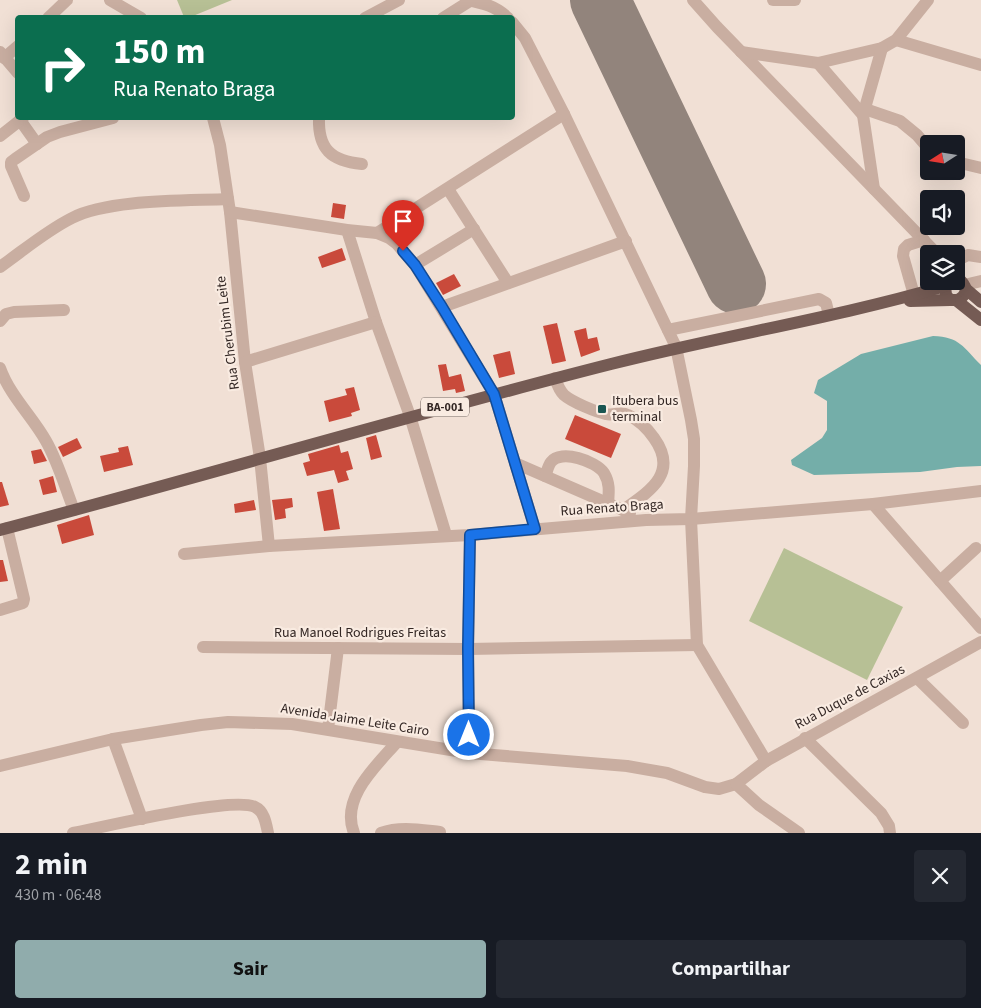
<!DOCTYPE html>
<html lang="pt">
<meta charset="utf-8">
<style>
:root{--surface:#171b24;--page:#242831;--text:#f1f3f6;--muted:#9ea1a6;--accent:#90acac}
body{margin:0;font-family:"Source Sans 3",sans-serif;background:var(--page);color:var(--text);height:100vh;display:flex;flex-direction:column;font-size:19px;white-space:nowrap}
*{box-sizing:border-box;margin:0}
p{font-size:16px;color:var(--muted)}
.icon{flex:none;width:28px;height:28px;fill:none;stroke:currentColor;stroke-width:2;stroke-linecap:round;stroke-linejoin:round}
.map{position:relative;height:833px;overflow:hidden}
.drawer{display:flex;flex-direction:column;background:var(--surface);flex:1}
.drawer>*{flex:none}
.guide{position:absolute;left:15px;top:15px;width:500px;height:105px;border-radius:5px;box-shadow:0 5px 20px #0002;background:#0b6e4f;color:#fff;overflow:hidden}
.needle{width:32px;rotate:258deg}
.buttons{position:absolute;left:920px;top:135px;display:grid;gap:10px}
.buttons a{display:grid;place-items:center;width:45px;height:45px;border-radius:5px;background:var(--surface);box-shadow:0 5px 20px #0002;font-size:25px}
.pin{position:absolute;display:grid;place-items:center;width:42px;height:42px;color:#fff;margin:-51px -21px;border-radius:50% 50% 50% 0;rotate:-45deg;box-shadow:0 0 5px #0007}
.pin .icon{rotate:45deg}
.me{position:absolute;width:55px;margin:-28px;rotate:0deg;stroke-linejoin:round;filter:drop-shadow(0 0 4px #0008)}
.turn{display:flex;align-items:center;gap:18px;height:105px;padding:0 15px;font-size:22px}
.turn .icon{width:65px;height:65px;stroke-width:2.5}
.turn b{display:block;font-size:35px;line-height:42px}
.round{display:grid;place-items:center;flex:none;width:52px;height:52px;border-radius:5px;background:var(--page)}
.headline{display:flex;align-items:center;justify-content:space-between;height:85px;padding:0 15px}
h1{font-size:30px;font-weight:700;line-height:38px}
.action{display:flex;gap:10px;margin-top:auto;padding:10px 15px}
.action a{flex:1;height:58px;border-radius:5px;background:var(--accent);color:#111;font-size:20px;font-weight:700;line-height:58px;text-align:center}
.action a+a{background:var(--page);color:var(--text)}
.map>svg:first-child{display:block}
.green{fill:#b7c095}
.water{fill:#74aea9}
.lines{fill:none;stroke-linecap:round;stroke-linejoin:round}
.runway{stroke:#92847c;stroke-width:60}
.building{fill:#c94a3b}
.minor{stroke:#c9aea1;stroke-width:12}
.major{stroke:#755b54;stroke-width:12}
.route-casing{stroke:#114b97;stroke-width:12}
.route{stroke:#1a73e8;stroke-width:9}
.poi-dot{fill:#195551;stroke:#f9ebe1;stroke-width:2}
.labels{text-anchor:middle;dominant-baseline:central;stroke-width:4.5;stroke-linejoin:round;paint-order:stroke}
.shield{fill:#f9ebe1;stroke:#6e625d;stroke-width:1}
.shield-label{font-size:12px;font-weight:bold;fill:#332724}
.street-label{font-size:14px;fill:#332724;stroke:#f9ebe1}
.poi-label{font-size:14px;fill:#332724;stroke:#f9ebe1;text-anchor:start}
</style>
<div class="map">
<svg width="981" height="833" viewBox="0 0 981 833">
<rect width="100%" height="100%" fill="#f1e0d5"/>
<g class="green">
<path d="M177 0H232L188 18 184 17Z"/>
<path d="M784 548 903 607 867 680 749 621Z"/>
</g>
<path class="water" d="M933 336C960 337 963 347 981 365V466L957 467 920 472 814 475 792 465 791 460 822 438 827 430V401L814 393 818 380 861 354Z"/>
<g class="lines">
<path class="runway" d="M600 0 736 284"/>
</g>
<g class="building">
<path d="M333 203 346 205 344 219 331 217Z"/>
<path d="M342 248 346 260 322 268 318 257Z"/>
<path d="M454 274 461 286 443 295 436 283Z"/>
<path d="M557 323 566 361 552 364 543 326Z"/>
<path d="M586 328 588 339 597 337 600 350 581 357 574 331Z"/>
<path d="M510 351 515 374 499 378 493 355Z"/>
<path d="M446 364 449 377 461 374 465 391 456 393 455 389 443 391 438 365Z"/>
<path d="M354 387 360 410 351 413 352 416 329 422 324 401 347 395 345 389Z"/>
<path d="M575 415 621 434 611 458 565 439Z"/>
<path d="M376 435 382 457 371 460 366 438Z"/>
<path d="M77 438 82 448 63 457 58 447Z"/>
<path d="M339 445 341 453 348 451 353 469 346 471 349 480 338 483 334 470 307 476 303 463 310 461 308 454Z"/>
<path d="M128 446 133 465 104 472 100 456 119 452 118 448Z"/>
<path d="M41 449 47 461 34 464 31 451Z"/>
<path d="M53 476 57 492 43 495 39 480Z"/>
<path d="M0 482H2L9 505 0 507Z"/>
<path d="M333 489 340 529 324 531 317 492Z"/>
<path d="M292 498 293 507 285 509 286 518 275 520 272 500Z"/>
<path d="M254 500 256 510 235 513 234 504Z"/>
<path d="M89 515 94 535 62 544 57 525Z"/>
<path d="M0 560H3L8 581 0 582Z"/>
</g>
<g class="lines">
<g class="minor">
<path d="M110 0 141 18"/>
<path d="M467 0C483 3 496 6 508 18"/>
<path d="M693 0 717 27 937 254"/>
<path d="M773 0H795"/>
<path d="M48 18 67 0"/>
<path d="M365 18 399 0"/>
<path d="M443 18 470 1"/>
<path d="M512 22 525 38 564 114 676 347 691 420 694 439V466L691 519 697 645 766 761"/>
<path d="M896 40 981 65"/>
<path d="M0 52 18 73"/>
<path d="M741 52 818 63 882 48 896 40 928 0"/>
<path d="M4 58 18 46"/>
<path d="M818 63 863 115"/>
<path d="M865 109 900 121 917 135 929 149"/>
<path d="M213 118 220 145 230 212 245 362 260 458 269 546"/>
<path d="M319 118C318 149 331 161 362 164"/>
<path d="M20 120 37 144"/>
<path d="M0 136 23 118"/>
<path d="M956 162 981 168"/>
<path d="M448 189 508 283"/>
<path d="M874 189 863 115 882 48"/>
<path d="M24 196 11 166V162L15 159 47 137 60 132 113 118"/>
<path d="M230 212 347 230 377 233 389 238 397 244 415 265 494 394 535 529"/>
<path d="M347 230 376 322 410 416 446 535"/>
<path d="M377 233 564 114"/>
<path d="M956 261 968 255 981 257"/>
<path d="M415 265 474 229"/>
<path d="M0 267C24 250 46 231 72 218 109 199 186 201 228 199"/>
<path d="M964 285 981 281"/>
<path d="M914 295 903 256 904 249 908 245 924 240"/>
<path d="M442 307 626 241"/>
<path d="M0 321 6 314 14 312 64 310"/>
<path d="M668 330 819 299 826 303 829 315"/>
<path d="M245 362 376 322"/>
<path d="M0 368C10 396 32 416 46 441 58 462 65 487 74 510"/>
<path d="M555 378C557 384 559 390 564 395 572 402 596 412 606 414 614 416 620 411 628 415 639 420 647 428 654 438 679 473 650 491 623 510"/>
<path d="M515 463 630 513"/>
<path d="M545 476C547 472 548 466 551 462 561 449 596 461 604 473 610 483 609 492 608 503"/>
<path d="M873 504 981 628"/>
<path d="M184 554 269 546 470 535 646 520 691 519 873 504 981 491"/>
<path d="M940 581 976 548"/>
<path d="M0 610 23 603 24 599 7 528"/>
<path d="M203 647 468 649 697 645"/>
<path d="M917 678 963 723"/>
<path d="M328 729 338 648"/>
<path d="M805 738 881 813 889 826 890 833"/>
<path d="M113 739 142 819"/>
<path d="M469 753 468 649 470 535"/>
<path d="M0 766 113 739 201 725 228 722 292 724 469 753 627 766 667 773 705 787 719 789 736 784 766 761 981 642"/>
<path d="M736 784 759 805 799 833"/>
<path d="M73 833C103 827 233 796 255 807 264 811 266 823 268 833"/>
<path d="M354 833C340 798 376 766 397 742"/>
<path d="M381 833C400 826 421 830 440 832"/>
</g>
<g class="major">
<path d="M949 281 945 286 946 295 950 300H958C967 295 968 288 961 281L956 279"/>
<path d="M966 289 981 302"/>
<path d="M956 300 981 320"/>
<path d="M910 301 950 300"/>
<path d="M0 530C204 476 406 416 611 364 721 336 835 318 945 286"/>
</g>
</g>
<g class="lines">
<defs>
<path id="route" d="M403 251 415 265 442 307 494 394 535 529 470 535 468 648 469 735"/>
</defs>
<use href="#route" class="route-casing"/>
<use href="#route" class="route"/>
</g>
<rect class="poi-dot" x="597" y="404" width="10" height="10" rx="2.5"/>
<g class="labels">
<rect class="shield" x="421" y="397.5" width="48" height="19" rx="4"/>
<g class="shield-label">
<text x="445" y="407">BA-001</text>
</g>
<g class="street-label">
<text transform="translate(228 333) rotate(-97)">Rua Cherubim Leite</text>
<text transform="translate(612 508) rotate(-4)">Rua Renato Braga</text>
<text x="360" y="633">Rua Manoel Rodrigues Freitas</text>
<text transform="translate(850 697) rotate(-28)">Rua Duque de Caxias</text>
<text transform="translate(355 720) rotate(9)">Avenida Jaime Leite Cairo</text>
</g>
<g class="poi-label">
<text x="612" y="401">Itubera bus<tspan x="612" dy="16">terminal</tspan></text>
</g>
</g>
</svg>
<div class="buttons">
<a><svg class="needle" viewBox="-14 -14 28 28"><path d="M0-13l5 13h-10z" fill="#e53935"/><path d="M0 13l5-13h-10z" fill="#9ea1a6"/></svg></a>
<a><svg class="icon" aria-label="sound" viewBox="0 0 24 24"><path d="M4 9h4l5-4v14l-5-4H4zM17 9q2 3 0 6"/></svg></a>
<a><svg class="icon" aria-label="layers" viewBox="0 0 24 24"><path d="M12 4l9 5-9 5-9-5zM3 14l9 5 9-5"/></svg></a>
</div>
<div class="pin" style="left:403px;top:251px;background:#d93025"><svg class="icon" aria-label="arrive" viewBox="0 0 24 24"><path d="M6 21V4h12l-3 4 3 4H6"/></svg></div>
<svg class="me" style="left:469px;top:735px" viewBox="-20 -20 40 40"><circle r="17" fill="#1a73e8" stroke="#fff" stroke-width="3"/><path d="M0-11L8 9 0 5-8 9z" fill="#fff"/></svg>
<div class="guide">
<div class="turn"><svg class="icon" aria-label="right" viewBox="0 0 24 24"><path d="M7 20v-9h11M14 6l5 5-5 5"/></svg><div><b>150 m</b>Rua Renato Braga</div></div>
</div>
</div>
<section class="drawer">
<div class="headline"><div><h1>2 min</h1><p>430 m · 06:48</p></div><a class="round"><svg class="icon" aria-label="close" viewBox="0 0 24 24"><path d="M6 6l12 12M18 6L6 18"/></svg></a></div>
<div class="action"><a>Sair</a><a>Compartilhar</a></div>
</section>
